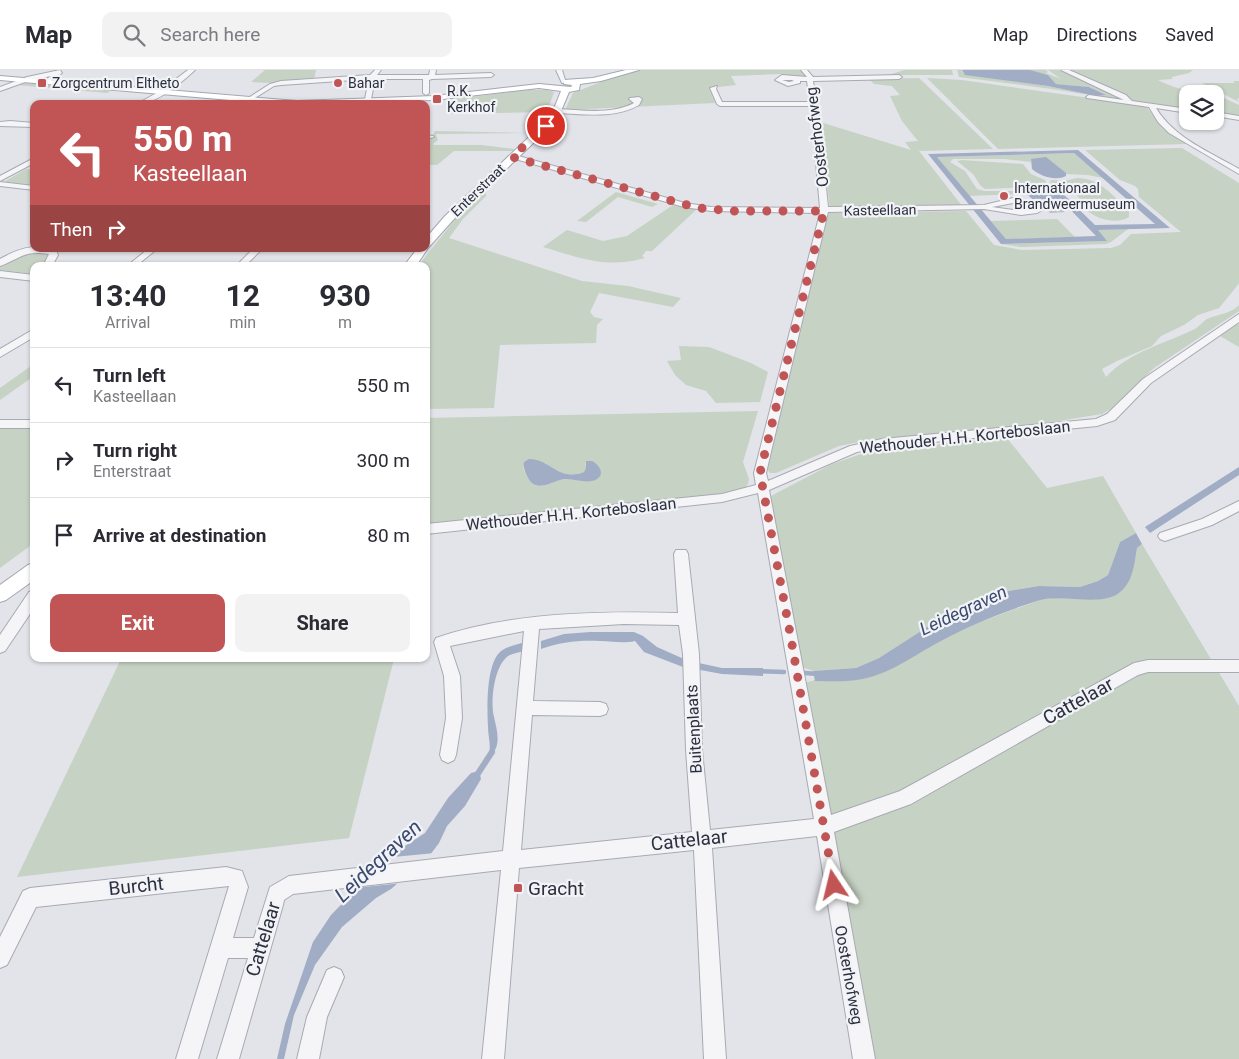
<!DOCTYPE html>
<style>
:root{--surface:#fff;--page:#f2f2f3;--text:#2b2b33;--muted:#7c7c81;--line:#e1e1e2;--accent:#c15555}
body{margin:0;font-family:Roboto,sans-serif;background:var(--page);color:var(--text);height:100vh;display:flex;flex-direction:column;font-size:19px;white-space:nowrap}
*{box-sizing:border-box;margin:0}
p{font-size:16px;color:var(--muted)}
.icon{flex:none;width:28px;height:28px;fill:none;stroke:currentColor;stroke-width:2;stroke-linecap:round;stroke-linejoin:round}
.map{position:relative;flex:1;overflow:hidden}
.panel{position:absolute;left:30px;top:192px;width:400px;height:400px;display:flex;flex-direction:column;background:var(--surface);border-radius:10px;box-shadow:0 1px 4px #0004}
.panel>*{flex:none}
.top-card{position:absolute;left:30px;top:30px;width:400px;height:152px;border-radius:10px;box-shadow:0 1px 4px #0004;background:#c15555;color:#fff;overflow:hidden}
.fabs{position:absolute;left:1179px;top:15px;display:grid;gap:10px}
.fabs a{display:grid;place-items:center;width:45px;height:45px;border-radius:10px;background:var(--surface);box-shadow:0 1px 4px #0004;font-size:25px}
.pin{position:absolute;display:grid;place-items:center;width:42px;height:42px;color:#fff;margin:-21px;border:2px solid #fff;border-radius:50%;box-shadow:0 1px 5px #0007}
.me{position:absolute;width:55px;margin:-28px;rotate:350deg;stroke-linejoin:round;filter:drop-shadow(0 0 4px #0008)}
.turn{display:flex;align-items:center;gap:18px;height:105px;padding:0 20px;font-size:22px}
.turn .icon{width:65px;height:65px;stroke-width:2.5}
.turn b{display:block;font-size:35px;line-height:42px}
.then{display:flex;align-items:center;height:48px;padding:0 20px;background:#0003;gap:10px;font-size:19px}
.eta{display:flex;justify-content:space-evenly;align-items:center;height:85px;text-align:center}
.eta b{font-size:30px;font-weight:700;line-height:35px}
.action{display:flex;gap:10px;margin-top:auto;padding:10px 20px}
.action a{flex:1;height:58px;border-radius:10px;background:var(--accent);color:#fff;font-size:20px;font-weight:700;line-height:58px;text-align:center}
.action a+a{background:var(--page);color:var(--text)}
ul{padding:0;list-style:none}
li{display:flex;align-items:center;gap:15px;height:75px;padding:0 20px;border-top:1px solid var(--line)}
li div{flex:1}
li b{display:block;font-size:19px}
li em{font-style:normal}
header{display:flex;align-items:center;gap:30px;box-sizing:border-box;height:70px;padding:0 25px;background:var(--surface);border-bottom:1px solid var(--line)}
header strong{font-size:24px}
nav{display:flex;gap:28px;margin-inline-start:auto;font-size:18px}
.search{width:350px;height:45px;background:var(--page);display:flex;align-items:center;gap:12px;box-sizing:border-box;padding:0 18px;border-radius:10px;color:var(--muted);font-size:19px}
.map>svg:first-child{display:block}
.green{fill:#c6d2c4;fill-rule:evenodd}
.water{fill:#a1adc5;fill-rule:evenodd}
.pier{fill:#e2e4e9}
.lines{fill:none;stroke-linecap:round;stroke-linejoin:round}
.stream-far1{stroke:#a1adc5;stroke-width:4.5}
.stream{stroke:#a1adc5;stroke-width:6}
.building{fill:#babdc5}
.minor-casing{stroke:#a8aab3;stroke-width:2}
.major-casing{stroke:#a3a7b4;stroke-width:2}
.minor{fill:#f5f5f8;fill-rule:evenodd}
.major{fill:#fff;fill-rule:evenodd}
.route{stroke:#c15555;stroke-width:9;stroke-dasharray:0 16.2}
.poi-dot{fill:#c15555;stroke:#f2f3f7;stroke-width:2}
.labels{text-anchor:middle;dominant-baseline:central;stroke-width:4.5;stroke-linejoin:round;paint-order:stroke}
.far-poi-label{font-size:14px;fill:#2c303f;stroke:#f2f3f7;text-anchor:start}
.far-street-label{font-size:14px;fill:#2c303f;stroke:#f2f3f7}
.street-label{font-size:16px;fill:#2c303f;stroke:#f2f3f7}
.water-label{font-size:18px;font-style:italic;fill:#3a4a6f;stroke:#f2f3f7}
.near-street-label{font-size:19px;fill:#2c303f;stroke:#f2f3f7}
.near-poi-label{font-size:19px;fill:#2c303f;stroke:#f2f3f7;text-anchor:start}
.near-water-label{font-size:21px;font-style:italic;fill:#3a4a6f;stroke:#f2f3f7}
</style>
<header>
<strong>Map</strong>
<div class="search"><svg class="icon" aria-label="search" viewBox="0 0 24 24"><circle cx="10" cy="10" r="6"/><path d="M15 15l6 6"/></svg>Search here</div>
<nav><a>Map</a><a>Directions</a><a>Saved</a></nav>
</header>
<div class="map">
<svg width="1239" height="989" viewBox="0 0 1239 989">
<rect width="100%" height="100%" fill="#e2e4e9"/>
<g class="green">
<path d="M265 0H316L314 10 271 13 251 12Z"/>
<path d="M640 0H800L806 7 779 4 731 6 736 15 709 18 715 33 565 40 573 23 621 4Z"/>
<path d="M904 0H952L953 5H889Z"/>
<path d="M957 0H962L963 3 1048 16 1096 26 1106 25 1089 17 1056 14 1048 5 1028 0H1046L1048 2 1046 3 1061 9 1048 0H1059L1123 28 1115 29 1052 19 959 7Z"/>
<path d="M1066 0H1193L1189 3 1172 7V9L1158 10C1173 18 1184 19 1200 24H1188L1187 39 1135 32 1127 26Z"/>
<path d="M919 8 993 79 919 81 963 137 830 140 820 52 911 80 905 72 918 71 902 51 890 26 900 25 892 16 874 14 869 9Z"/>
<path d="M927 8 962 10 1146 36 1163 59 1188 74 998 79Z"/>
<path d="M1233 11H1239V28L1237 29 1239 32 1202 13H1235Z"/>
<path d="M26 13 112 20 107 23 17 15Z"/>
<path d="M526 20H547L554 22 547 42 447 44 449 30Z"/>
<path d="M1215 24 1239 35V46L1215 43Z"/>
<path d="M435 61 528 63 436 64 438 70 433 74 434 75H481L515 79 513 81H454L437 95H430L426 97V77Z"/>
<path d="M1182 78 1239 113V213L1237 216 1219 238 1198 245 1184 255 1161 266 1152 276 1117 291 1102 299 1106 307C1129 282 1166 273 1195 259 1200 256 1203 251 1207 249 1218 244 1231 244 1239 235V241L1154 298 1112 338 1102 344 1040 354 859 372 839 376 776 403H770L766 398 809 202 829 143 966 141 994 175 1022 180 1111 178 1120 175 1131 164 1181 162 1139 127 1138 119 1135 116 1120 110 1085 80Z"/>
<path d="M1074 83 1103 108 1088 105 1066 104 1052 92 1031 89V92L1004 89H953L950 92 965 101 977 119 984 121H1017L1021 124 969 126 937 87Z"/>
<path d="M962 90 1023 94 1031 104 1045 110 1047 116 985 119 980 115 973 104 957 91Z"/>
<path d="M26 99 34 100V115L4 112Z"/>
<path d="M1077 108C1100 108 1113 126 1129 141V147C1117 155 1095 149 1086 139 1082 134 1080 126 1074 123 1066 119 1056 121 1050 113L1051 110 1065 111Z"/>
<path d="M486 119V126L463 149 449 168 582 211 628 216 681 228 673 237 599 223 590 242 594 247 603 249 597 255 596 273 500 275 494 338 426 339V196H418L456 148Z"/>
<path d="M616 122 658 134 652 137 618 127 586 152 577 151Z"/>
<path d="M673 135 697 139 652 181H646L642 186 645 188C607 199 580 188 543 177L567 160 603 171 627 166Z"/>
<path d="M1057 149 1075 167 1006 169 991 151Z"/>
<path d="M1128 159 1111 172 1106 174 1021 177 1001 174 1106 171 1097 160Z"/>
<path d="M31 181 48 185 42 196H34V204L0 200V197L21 182Z"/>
<path d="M1238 254 1239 255V277L1220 266Z"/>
<path d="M679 276 709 277 751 293 768 302 760 332 716 333 706 321 686 315 675 305 667 291 681 290Z"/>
<path d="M34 294V306L0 330V318Z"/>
<path d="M758 341 743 392 749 409 748 414 743 420 731 423 662 430 426 454V348ZM545 393C558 402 569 408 584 402L587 398 585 393 600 407C588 414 580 409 568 409 546 408 536 432 523 397Z"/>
<path d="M0 357H34V473L0 498Z"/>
<path d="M1007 368 1047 418 1103 406 1136 463 1120 472 1108 505 1098 511 1080 517 1039 516 1008 521 935 552 879 588 856 598 813 601 799 596 771 426 830 395 858 385 881 380Z"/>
<path d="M1142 474 1239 636V989H870L804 613 815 610H857L972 555 1040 530 1060 527 1095 529 1135 490 1137 478Z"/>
<path d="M121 589H394L349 768 17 807Z"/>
</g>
<g class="water">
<path d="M962 0H1030L1048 5 1056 14 1089 17 1106 25 1096 26 1048 16 965 5Z"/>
<path d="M1078 80 1170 158 1098 160 1107 171 1001 174 928 84ZM1074 83 1155 154 1095 155 1060 121 1025 122 1032 129H1060L1096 166 1006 169 937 87Z"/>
<path d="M1046 87 1066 103V106C1056 111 1041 107 1032 99L1031 89Z"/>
<path d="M529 389C551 389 558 412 584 402L586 398V391H592C600 395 606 406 595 410 585 414 574 408 564 409 551 411 536 425 527 406 525 401 523 397 524 392Z"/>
<path d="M1239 397V405L1150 463 1145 457Z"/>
<path d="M1136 463 1142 474 1137 478C1134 495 1133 515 1116 525 1095 536 1061 523 1037 531 1003 542 970 555 939 572 913 586 887 606 857 610 844 612 829 611 815 611L813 601 856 598 879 588 935 552 1008 521 1039 516 1080 517 1098 511 1108 505 1120 472Z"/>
<path d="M590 562H634L643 566 657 577 684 589 683 597 644 582 635 571C622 574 613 571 600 571 579 570 560 572 541 579V571L564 564Z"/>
<path d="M525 572V581C520 582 514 583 510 585 494 593 490 632 494 647 497 661 502 675 490 687H488C492 676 488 668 488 657 487 638 486 595 500 582 507 576 517 575 525 572Z"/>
<path d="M694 592 722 598H763V606L722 604 695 599Z"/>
<path d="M479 701 481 709 465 736 447 756 439 773 430 785 391 819 376 828 342 857 315 895 294 945 284 989H277L285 954 313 872 331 845 388 787 425 763 448 728 471 703Z"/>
</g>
<path class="pier" d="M435 783 403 813 354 818 383 788Z"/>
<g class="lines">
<g class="stream-far1">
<path d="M757 601 784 602"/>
<path d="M805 603 818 604"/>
</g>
<path class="stream" d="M477 705 492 682"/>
</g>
<path class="building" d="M1052 129 1065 142 1050 143 1037 130Z"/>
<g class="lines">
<defs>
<g id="minor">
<path d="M60 0 62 3 48 13 43 12 51 6 31 10 0 21V17L27 7Z"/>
<path d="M188 0H195C181 13 157 34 137 34L160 21Z"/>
<path d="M375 0H381L377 5H429L430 0H436L435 5 491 3 494 5 491 7 432 9 429 10V23L426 25 423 23V9H375L370 34H364L369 9 281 15 274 16 250 31 245 30 270 14 281 11 370 5Z"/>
<path d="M556 0H562L566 13H562Z"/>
<path d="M801 0H807L813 7 899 5 902 7 899 9 813 11 819 49 828 137 984 135 1013 128 1032 131 1044 139 1037 143 1021 145 984 139 828 142 766 403 768 411 850 376 882 369 1096 349 1107 344 1143 309 1239 244V252L1151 313 1115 350 1097 356 882 377 857 382 769 420 831 745 900 721 1134 593 1148 590H1239V602H1148L1138 605 911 734 834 762 875 989H853L817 766 712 778 726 989H704L694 780 519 798 504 989H482L501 800 293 824 284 830 283 835 239 989H217L248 888H228L198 989H176L229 816 36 837 7 895 0 898V867L23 821 30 818 226 797 242 801 248 817 233 868H254L270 817 289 806 503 781 524 561 450 576 460 606 462 648 456 685 454 690 448 693 442 690 440 685 446 648 444 606 434 572 436 568C511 542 600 541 678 543L674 484 676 480H686L688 484 699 584 702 680 710 760 814 749 758 423 722 432 426 464V454L722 424 756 415 754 403 820 143 711 141 684 137 508 87 515 85 685 133 711 137 820 138 811 36H720L717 34 710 18 717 16 716 19 722 32H810L807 11H800V13L788 16 775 10 782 5 807 7ZM782 10H792L794 11 789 12ZM1013 133 1027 135 1034 138 1013 140 992 137ZM624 554 679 555 683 584 686 680 692 762 521 780 532 645 600 646 606 644 608 639 606 634 600 632 533 631 539 559Z"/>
<path d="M1061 0H1069L1126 25 1132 31 1188 39V43L1156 38C1174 68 1210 82 1239 99V104L1169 63 1158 52 1149 37 1087 28 1086 27 1089 25 1124 30Z"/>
<path d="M630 28 639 27 642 29 639 35C615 49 584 44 557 43L554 41 557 39C581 40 612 45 634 33L629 29Z"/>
<path d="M418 30 420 31 421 34H415Z"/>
<path d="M1215 42 1239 46V50L1215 46Z"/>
<path d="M10 51 34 53V57L0 56V52Z"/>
<path d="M426 65 433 66 434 67 426 69Z"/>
<path d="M34 88V93L0 111V106Z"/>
<path d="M0 112 34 116V120L0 116Z"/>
<path d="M34 177 56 180 58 185 52 196H43L49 184C23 180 22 188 0 196V189C11 183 21 178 34 177Z"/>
<path d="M148 179H157L136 196H127Z"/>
<path d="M253 179H262L245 196H236Z"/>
<path d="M0 201 34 205V211L0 207Z"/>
<path d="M34 259V267L0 287V279Z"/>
<rect x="0" y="350" width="34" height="8"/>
<path d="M1239 431V441L1212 455 1165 471 1160 469 1158 466 1160 463 1202 449Z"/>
<path d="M34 521V538L5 581 0 583V565L29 522Z"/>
<path d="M334 897 341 900 344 907 327 947 319 989H297L307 947 327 900Z"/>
</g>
<g id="major">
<path d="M626 0H639L601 11 580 14 579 20 569 22 561 41 549 58 453 150 428 178 416 196H404L417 179H426V168L445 146 543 54 553 41 561 21 539 18 434 30 277 34 0 10V6L297 31 434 26 539 14 571 17 572 15 564 14V10L593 8Z"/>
<path d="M34 493V510L6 530 0 532V515L28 495Z"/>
</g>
</defs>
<use href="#minor" class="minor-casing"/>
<use href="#major" class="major-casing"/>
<use href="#minor" class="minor"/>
<use href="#major" class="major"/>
</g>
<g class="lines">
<path class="route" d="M546 56 512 87 698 138 735 141H824L760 403 790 563 834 815"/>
</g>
<g class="poi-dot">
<rect x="37" y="8" width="10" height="10" rx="2.5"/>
<circle cx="338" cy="13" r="5"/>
<rect x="432" y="24" width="10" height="10" rx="2.5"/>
<circle cx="1004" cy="126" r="5"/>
<rect x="513" y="813" width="10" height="10" rx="2.5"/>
</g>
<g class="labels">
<g class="far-poi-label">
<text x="52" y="13">Zorgcentrum Eltheto</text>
<text x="348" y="13">Bahar</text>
<text x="447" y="21">R.K.<tspan x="447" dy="16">Kerkhof</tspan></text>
<text x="1014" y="118">Internationaal<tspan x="1014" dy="16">Brandweermuseum</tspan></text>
</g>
<g class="far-street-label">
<text transform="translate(478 120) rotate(-44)">Enterstraat</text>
<text transform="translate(880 140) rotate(-1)">Kasteellaan</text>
</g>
<g class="street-label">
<text transform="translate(817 67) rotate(-97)">Oosterhofweg</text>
<text transform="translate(965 367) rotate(-6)">Wethouder H.H. Korteboslaan</text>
<text transform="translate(571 444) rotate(-6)">Wethouder H.H. Korteboslaan</text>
<text transform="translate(694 659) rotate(-93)">Buitenplaats</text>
<text transform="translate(849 905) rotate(80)">Oosterhofweg</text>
</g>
<g class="water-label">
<text transform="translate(963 540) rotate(-25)">Leidegraven</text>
</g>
<g class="near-street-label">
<text transform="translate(1078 631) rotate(-29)">Cattelaar</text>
<text transform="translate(689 770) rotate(-6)">Cattelaar</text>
<text transform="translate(136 816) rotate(-6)">Burcht</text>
<text transform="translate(263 869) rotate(-73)">Cattelaar</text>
</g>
<g class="near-poi-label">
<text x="528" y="818">Gracht</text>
</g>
<g class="near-water-label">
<text transform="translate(378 791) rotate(-43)">Leidegraven</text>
</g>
</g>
</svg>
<div class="fabs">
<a><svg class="icon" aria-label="layers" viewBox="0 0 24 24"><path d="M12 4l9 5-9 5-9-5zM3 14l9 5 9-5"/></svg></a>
</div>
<div class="pin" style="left:546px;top:56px;background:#d93025"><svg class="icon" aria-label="arrive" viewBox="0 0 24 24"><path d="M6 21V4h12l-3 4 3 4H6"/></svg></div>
<svg class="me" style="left:834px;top:815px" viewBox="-20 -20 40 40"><path d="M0-17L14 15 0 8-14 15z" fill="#c15555" stroke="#fff" stroke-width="4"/></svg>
<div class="top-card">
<div class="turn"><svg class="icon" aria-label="left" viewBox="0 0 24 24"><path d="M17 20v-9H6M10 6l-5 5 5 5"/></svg><div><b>550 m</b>Kasteellaan</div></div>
<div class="then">Then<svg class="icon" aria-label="right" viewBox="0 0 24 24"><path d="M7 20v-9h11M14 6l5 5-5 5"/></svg></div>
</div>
<section class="panel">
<div class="eta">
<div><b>13:40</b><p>Arrival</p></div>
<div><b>12</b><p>min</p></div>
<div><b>930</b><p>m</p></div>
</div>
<ul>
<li><svg class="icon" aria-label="left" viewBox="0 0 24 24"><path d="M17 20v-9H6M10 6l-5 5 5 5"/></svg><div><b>Turn left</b><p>Kasteellaan</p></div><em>550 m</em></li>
<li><svg class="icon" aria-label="right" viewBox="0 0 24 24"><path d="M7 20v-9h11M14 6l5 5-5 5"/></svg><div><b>Turn right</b><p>Enterstraat</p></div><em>300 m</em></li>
<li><svg class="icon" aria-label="arrive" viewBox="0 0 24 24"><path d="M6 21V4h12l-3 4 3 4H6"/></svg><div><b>Arrive at destination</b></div><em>80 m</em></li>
</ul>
<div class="action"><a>Exit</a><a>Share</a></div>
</section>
</div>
